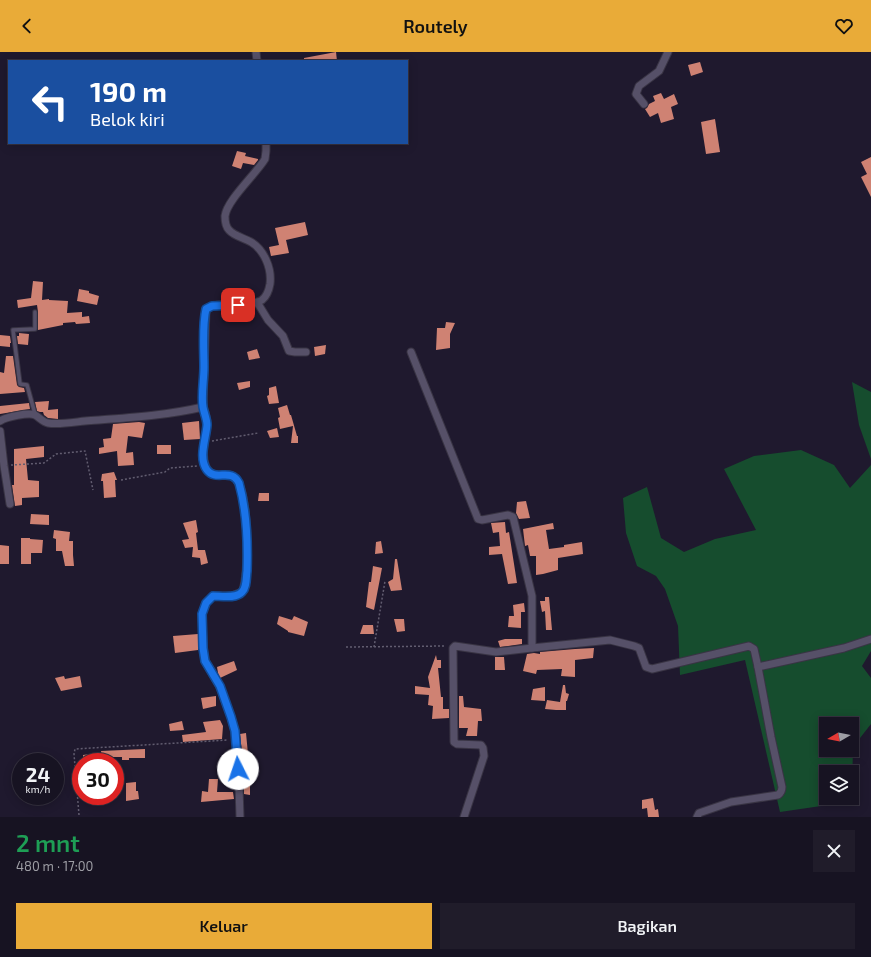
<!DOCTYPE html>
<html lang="id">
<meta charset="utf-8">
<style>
:root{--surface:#171322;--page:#201c2a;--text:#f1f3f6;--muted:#9e9ea5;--line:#363240;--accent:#e9ab38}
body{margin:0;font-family:"Exo 2",sans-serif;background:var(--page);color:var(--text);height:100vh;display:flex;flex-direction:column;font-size:15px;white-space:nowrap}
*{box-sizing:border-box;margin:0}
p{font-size:13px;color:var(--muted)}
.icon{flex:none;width:22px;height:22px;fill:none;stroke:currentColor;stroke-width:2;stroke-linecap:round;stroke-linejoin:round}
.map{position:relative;height:765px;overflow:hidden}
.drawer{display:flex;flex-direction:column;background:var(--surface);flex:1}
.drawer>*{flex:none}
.hud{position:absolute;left:8px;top:8px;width:400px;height:84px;border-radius:0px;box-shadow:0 2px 10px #0003,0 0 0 1px var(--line);background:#1a4fa0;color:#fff;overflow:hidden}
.needle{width:26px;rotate:260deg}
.buttons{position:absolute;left:819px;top:665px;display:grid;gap:8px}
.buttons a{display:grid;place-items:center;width:40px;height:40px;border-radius:0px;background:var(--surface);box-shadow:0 2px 10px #0003,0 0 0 1px var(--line);font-size:20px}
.speed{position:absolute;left:12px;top:701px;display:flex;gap:8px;font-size:20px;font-weight:700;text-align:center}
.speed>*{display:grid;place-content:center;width:52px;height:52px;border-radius:50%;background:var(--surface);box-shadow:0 2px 10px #0003,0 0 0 1px var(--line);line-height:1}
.speed small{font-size:10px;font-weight:400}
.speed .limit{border:6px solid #d22;background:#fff;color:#111}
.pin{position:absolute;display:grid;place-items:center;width:34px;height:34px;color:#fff;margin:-17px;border-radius:8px;box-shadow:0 2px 6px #0006}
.me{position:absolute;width:44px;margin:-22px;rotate:356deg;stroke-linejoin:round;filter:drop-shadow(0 0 3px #0008)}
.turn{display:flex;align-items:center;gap:14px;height:84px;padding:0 16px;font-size:18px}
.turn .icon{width:52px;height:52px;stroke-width:2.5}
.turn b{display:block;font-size:28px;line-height:34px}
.round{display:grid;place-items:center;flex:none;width:42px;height:42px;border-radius:0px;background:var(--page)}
.headline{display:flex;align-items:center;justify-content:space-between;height:68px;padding:0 16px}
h1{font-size:24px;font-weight:600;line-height:30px;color:#1e9e55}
.action{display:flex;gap:8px;margin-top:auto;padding:8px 16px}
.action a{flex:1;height:46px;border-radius:0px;background:var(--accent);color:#111;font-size:16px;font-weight:600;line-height:46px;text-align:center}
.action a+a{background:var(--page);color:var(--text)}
header{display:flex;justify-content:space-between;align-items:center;height:52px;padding:0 16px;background:var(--accent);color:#111;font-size:18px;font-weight:600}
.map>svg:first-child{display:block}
.forest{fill:#164d2e;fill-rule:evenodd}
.building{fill:#cf8273}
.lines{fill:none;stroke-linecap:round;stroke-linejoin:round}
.lane-casing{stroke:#393444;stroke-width:5.5}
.street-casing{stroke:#393444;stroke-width:9}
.path{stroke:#625d70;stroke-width:1.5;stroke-dasharray:2 2;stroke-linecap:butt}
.lane{stroke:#565068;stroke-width:3.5}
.street{stroke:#565068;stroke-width:7}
.route-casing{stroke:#114b97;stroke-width:10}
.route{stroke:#1a73e8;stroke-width:7}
</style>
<header><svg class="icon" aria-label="back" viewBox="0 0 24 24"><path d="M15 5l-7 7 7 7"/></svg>Routely<svg class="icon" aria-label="heart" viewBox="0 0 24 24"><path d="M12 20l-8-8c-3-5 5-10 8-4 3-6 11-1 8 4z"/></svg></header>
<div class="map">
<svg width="871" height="765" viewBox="0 0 871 765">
<rect width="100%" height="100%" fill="#1f192e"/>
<g class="forest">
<path d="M852 330 871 340V407L859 373Z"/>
<path d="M801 398 834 413 850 436 871 413V599L862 614 871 626V672L853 695 852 740V720H826V746H839L821 754 780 760 745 608 680 623 678 574 665 537 656 524 637 514 626 481 623 446 647 435 661 486 684 500 715 487 756 478 724 417 754 404ZM826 672H852V698H826Z"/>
</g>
<g class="building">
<path d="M336 0 337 9H304V6Z"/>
<path d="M700 10 703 20 691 24 688 13Z"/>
<path d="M661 41 664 47 674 42 678 52 671 55 674 67 661 71 658 61 650 65 645 57 647 56 649 52 655 49 653 44Z"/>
<path d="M715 67 720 100 706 102 701 70Z"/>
<path d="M237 99 246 101 245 104 258 107V108L254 113 243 111 241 117 232 114Z"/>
<path d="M871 105V145L861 125 867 122 861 110Z"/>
<path d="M305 170 308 183 286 188 289 201 271 204 269 195 279 193 275 176Z"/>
<path d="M33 229 43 230 42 248 49 247V248L68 249 67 261 82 260V265L89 264 90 271 76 272 75 270 63 271V273L38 278V260L37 253 18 256 17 248 31 246Z"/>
<path d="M79 237 89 239V241L99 244 97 253 77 249Z"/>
<path d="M446 270 455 271 450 282V296L436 298 437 276H445Z"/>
<path d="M19 281 29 282 28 293 18 292 17 284H19Z"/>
<path d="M0 283 10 284 11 291H10V295L0 294Z"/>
<path d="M326 293 325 302 315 304 314 295Z"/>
<path d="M257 297 260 306 249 308 247 300Z"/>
<path d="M6 304H13L17 333 19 335 24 336 25 340 0 342V320L4 321Z"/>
<path d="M250 329V335L239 338 237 331Z"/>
<path d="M276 334 279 351 269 352 267 344 269 343V336Z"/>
<path d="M49 349 48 358 58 357V367L48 366 44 363 43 360H40L37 359 35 350Z"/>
<path d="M29 351 30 357 0 362V354Z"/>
<path d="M287 353 290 363H291L297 384H298V391H291L293 374 280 377 278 366 280 365 278 356Z"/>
<path d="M199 369 200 387 184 388 182 371Z"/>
<path d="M139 370 145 371 142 386 128 384 126 401 133 400 134 413 118 414 117 399 99 402V396L104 395 103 387 111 386 113 372Z"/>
<path d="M277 376 279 385 270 386 267 379Z"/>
<rect x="157" y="393" width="14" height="9"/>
<path d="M44 394V405L26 407 28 428 39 429V445L22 446V453L15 454 12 433H14V397Z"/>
<path d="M114 420 117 428H115L116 445 104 446 103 429H101L102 422Z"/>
<path d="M259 441H269V449H258Z"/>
<path d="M526 449 530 466 519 467 516 461 517 450Z"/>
<path d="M31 462 49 463V473L30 472Z"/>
<path d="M196 468 198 480 196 481 198 498H205L208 511 201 513 200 506 192 505 193 495 185 496 182 488 189 487 183 471Z"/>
<path d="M505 470 506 481 509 480 517 531 508 532 502 502 489 503V495L500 494 499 480 493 481 491 471Z"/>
<path d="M553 471 554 477 546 478 549 497 564 495V493L582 490 583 502 558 506V518L543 522 536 523V504H530L528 493 525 494 523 477Z"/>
<path d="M54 478 70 480 69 489H73V503L74 514H65L62 499H56V487L53 486Z"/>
<path d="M21 486H30V487L43 488 42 501H31V512H21Z"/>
<path d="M381 489 383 501 375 502 376 490Z"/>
<path d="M0 493 9 494V512H0Z"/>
<path d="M395 507H397L402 538 391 539 388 530 393 527Z"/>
<path d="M373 514 382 516 374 558 366 555 369 530H371Z"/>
<path d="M545 545H549L552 578H546L545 559 542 560 540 549H545Z"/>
<path d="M524 551 525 560H521V576L508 575 509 564H514L513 553Z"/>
<path d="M279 564 292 568 294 564 308 570 304 584 288 580V579L277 572Z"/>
<path d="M394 567H404L405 579 397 580Z"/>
<path d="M363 573H373L374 582H360Z"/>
<path d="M198 582V598L175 601 173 584Z"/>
<path d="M505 587H522V592L500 595 498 589Z"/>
<path d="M594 596 593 606 575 608V625L561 624 562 617 537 618 536 622 523 619 527 602 534 601 540 602V600L575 597Z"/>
<path d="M436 603 437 608H441V616H438L441 645H443V657H449V666L432 667 433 654 428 653 429 643 415 642V634L430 636 428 625Z"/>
<path d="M495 605H504L505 618H495Z"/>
<path d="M234 609 237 618 220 626 218 621 217 615Z"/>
<path d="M64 624 65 627 80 624 82 635 61 639 55 626Z"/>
<path d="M563 633H565L566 641 569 642 567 649H566V658H556L545 657 547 648 560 650Z"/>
<path d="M545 635V649L531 648 533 637Z"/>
<path d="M216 644V654L203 657 201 646Z"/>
<path d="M459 644H463L464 655 481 657 482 669H478L477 684H466L468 676H459Z"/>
<path d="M220 668 223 674 222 687 183 690 182 683 206 680 203 670Z"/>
<path d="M182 669 184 678 170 679 169 672Z"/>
<path d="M246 681 248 702 251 701 252 712H243L240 682Z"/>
<path d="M145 697V706H129V708H122V705H102L101 699Z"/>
<path d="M97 701 98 710H83V703Z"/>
<path d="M244 712H247L249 726 250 725V743L244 742Z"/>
<path d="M209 727H218L217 740H233L234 747 201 750 202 739 208 740Z"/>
<path d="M136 730V739H138L139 747 126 749V731Z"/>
<path d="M653 746 655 758 658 757 659 765H648L647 756 642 757V748Z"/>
</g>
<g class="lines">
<defs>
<path id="lane" d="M35 362 27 333 20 332 13 278 35 277V260"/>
<g id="street">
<path d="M256 0 257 9"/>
<path d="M644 52 636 42 639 34 659 19 668 0"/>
<path d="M257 250 268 268 283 284 289 299 295 300H306"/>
<path d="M411 300 478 467 482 468 508 463 513 465 532 544V596L496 600 455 594 453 596 454 690 457 692 481 693 483 696 484 704 464 765"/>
<path d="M203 355 206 257C217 248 248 258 262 248 267 244 269 238 270 232 272 216 264 198 251 190 244 186 234 184 229 178 226 175 225 169 225 164 227 148 256 122 265 107L266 99V91"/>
<path d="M0 369C6 365 29 360 35 363 40 366 43 370 48 371 58 373 75 370 85 369 125 366 164 364 203 355 205 360 207 367 207 373 206 387 200 401 206 415 212 429 227 418 235 426 249 439 250 524 242 540L232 544H213L206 551 202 562 203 596 205 609 220 635 231 665 235 679 238 705 240 765"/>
<path d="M0 379 4 414 10 452"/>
<path d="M532 596 610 588 634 594 639 596 646 615 652 617 749 594 754 597 758 615"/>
<path d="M697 765 699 761 731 750 778 743C781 741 782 739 782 735L771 685 758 615 844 596 871 587"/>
</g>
</defs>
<use href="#lane" class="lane-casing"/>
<use href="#street" class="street-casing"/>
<g class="path">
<path d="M212 389 258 381"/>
<path d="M11 413 44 411 56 402 85 399 93 438"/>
<path d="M121 428 165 420 170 416 197 414"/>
<path d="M346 595 446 594"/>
<path d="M374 595 385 529"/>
<path d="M79 763 74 702 75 697 228 688"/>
</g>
<use href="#lane" class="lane"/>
<use href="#street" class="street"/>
</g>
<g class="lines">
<defs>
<path id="route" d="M238 253 212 254 206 257C202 274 204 298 204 315 204 328 201 343 203 355 204 361 207 367 207 373 206 387 198 406 207 418 216 430 231 415 239 431 247 460 248 490 247 519 246 526 247 535 242 540 236 547 221 544 213 544L206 551 202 562 203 596 205 609 220 634 231 665 235 679 238 717"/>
</defs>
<use href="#route" class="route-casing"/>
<use href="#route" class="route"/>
</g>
</svg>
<div class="buttons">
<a><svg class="needle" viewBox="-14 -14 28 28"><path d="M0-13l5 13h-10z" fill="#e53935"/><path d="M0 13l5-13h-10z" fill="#9e9ea5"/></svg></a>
<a><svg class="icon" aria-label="layers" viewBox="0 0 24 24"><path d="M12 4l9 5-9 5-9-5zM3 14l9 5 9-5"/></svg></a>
</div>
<div class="speed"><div>24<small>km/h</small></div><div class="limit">30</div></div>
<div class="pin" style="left:238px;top:253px;background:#d93025"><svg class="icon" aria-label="arrive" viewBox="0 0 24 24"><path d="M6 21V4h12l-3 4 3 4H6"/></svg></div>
<svg class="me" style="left:238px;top:717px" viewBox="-20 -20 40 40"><circle r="19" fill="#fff"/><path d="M0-13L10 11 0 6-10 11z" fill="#1a73e8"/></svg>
<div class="hud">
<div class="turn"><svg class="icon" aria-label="left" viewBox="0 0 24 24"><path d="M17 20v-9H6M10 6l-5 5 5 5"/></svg><div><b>190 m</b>Belok kiri</div></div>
</div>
</div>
<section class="drawer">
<div class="headline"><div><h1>2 mnt</h1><p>480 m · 17:00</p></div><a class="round"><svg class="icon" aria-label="close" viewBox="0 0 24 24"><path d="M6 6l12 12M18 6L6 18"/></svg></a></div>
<div class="action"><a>Keluar</a><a>Bagikan</a></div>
</section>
